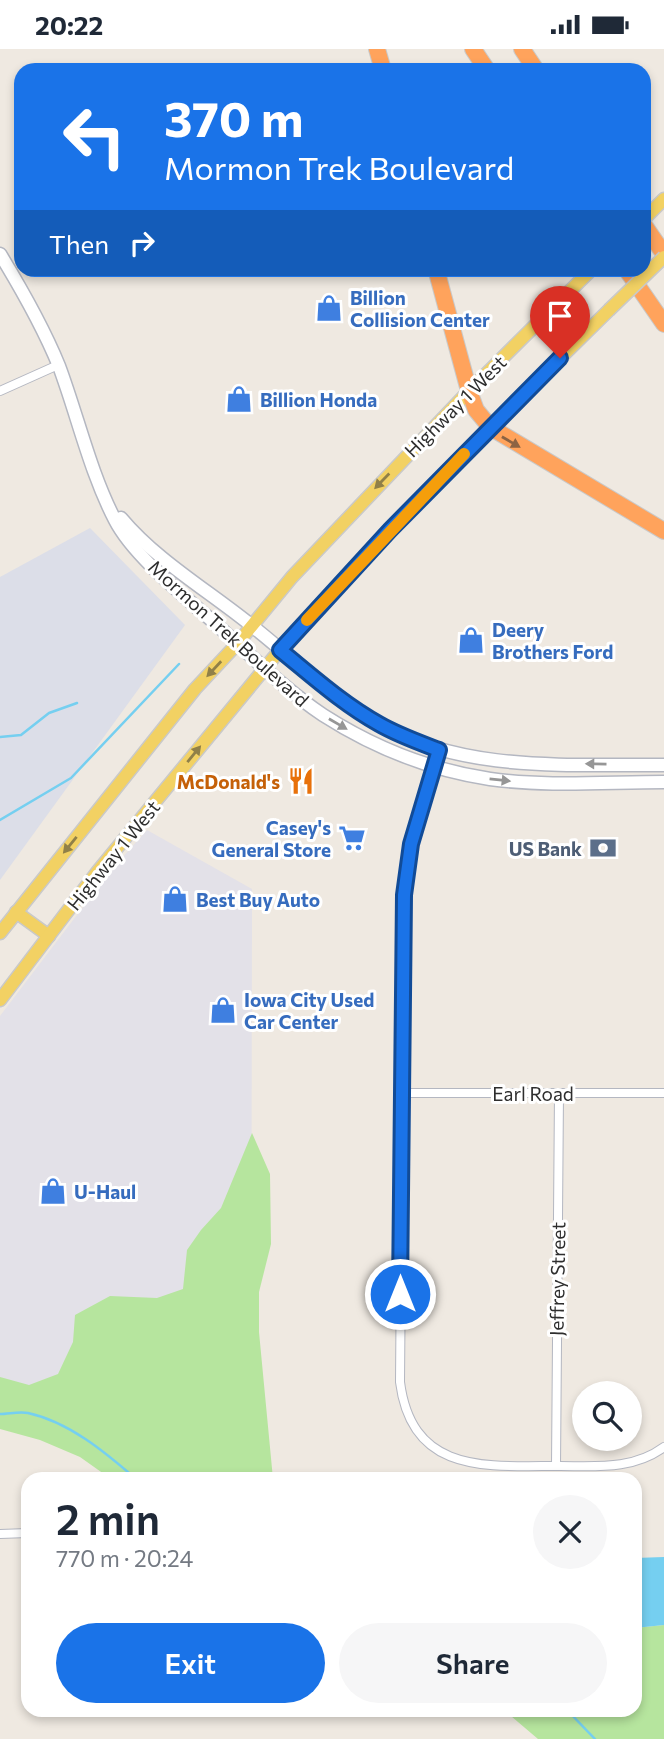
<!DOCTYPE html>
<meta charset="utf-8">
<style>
:root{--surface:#fff;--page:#f6f6f7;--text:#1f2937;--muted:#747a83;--accent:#1a73e8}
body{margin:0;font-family:Commissioner,sans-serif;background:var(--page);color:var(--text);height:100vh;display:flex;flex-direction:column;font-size:26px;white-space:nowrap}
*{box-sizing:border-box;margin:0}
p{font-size:23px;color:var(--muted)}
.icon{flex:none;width:38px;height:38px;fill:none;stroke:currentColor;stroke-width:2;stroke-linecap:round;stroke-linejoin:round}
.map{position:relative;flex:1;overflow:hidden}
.panel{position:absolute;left:21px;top:1423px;width:621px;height:245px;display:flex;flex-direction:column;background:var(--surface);border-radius:21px;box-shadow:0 4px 10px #0003}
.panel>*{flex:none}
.banner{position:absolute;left:14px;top:14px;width:637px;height:214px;border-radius:21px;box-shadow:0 4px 10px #0003;background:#1a73e8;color:#fff;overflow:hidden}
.buttons{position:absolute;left:572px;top:1332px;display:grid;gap:14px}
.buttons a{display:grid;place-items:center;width:70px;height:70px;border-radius:50%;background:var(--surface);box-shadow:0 4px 10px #0003;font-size:35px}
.pin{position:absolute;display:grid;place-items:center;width:60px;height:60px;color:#fff;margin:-72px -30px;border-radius:50% 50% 50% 0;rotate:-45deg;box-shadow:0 0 7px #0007}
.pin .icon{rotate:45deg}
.me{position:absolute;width:77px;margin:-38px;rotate:0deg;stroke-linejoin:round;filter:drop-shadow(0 0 5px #0008)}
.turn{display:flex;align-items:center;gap:24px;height:147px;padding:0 35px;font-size:32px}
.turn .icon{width:91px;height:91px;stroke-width:2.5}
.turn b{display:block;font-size:49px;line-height:60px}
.then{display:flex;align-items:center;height:66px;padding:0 35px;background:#0003;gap:14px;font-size:26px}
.round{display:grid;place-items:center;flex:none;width:74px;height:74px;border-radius:37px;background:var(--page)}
.headline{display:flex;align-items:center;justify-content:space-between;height:119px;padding:0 35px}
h1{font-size:42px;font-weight:600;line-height:52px}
.primary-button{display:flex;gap:14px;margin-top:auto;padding:14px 35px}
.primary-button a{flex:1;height:80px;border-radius:42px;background:var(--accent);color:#fff;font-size:28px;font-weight:600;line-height:80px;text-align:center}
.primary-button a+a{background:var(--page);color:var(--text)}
.status{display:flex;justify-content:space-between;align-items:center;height:49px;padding:0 35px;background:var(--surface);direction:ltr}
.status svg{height:19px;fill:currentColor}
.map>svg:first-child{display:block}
.industrial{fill:#e3e1e8}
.airport{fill:#dcdee8}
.green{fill:#b6e59e}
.water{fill:#75cff0}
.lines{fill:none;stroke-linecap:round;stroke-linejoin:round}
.stream{stroke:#75cff0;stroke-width:2.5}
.street-casing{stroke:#b4b7c1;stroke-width:10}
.secondary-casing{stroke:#b4b7c1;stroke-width:15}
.primary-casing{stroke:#c9c9c9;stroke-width:15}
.highway-casing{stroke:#c9c9c9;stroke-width:18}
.street{stroke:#fff;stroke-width:8}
.secondary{stroke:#fff;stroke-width:12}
.primary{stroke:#f2d163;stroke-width:12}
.highway{stroke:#ffa35c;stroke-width:16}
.primary-bridge-casing{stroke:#c9c9c9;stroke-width:15;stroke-linecap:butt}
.primary-bridge{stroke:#f2d163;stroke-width:12}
.oneway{fill:#8c6343}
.oneway2{fill:#908048}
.oneway3{fill:#969696}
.route-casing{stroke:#114b97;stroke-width:18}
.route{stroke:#1a73e8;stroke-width:12}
.slow{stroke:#f59e0b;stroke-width:12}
.labels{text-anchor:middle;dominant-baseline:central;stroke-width:6;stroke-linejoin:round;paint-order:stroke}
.shop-label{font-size:19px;font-weight:bold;fill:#366cbe;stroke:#fff;text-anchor:start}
.street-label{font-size:19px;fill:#2e2e2e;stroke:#fff}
.food-label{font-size:19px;font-weight:bold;fill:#c56008;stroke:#fff;text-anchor:end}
.service-label{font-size:19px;font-weight:bold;fill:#4e5e75;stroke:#fff;text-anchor:end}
</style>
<div class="status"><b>20:22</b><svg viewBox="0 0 49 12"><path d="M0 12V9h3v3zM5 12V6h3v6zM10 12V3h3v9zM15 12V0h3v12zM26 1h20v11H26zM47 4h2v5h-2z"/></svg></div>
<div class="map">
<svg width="664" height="1690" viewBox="0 0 664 1690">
<rect width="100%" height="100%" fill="#efe9e1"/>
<path class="industrial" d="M147 781 252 840 251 1430 0 1363V967L112 820Z"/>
<path class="airport" d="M90 479 185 576 0 831V528Z"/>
<g class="green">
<path d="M252 1084 270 1125 271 1195 259 1243V1283L273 1430H111L80 1408 40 1391 0 1380V1328L29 1336 58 1325 73 1293 75 1266 110 1247 157 1249 183 1240 187 1201 201 1181 221 1159Z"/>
<path d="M664 1576V1690H538L504 1661H635V1579Z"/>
</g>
<path class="water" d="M664 1508V1576L635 1579V1509Z"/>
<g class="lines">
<g class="stream">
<path d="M0 688 21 686 49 664 77 654"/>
<path d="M0 771 71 729 179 615"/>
<path d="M0 1365C9 1365 19 1362 28 1364 69 1373 105 1403 136 1430"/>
<path d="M567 1661 595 1690"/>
</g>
<defs>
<g id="street">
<path d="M0 342 58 316"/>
<path d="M439 701 411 795 404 846 400 1333C412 1426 487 1417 560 1417 596 1417 633 1421 664 1398"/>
<path d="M402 1044H664"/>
<path d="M556 1417 559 1044"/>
<path d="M0 1485 28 1484"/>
</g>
<g id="secondary">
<path d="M0 205C22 241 43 278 59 317 78 368 90 423 115 471 134 508 187 549 218 577 249 605 288 643 323 666 373 698 430 721 490 730 547 738 607 733 664 733"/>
<path d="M121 469C157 512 209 542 252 577 294 610 331 648 378 675 465 724 568 715 664 716"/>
</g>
<g id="primary">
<path d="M644 170 664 150"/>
<path d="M16 863 49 887"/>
<path d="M0 884 195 640 237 595 292 528 469 342 592 220"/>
<path d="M0 951 98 822 280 601 390 481 490 378 609 261"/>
</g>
<g id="highway">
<path d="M377 0 383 21"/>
<path d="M473 0 487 21"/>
<path d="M522 0 536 21"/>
<path d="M644 176 664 205"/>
<path d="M436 220 469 342 476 361 490 378 664 482"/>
<path d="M626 220 664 275"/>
</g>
</defs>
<use href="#street" class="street-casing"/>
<use href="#secondary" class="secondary-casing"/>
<use href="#primary" class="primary-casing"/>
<use href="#highway" class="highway-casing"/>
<use href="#street" class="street"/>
<use href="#secondary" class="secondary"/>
<use href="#primary" class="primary"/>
<use href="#highway" class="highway"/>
<defs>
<path id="primary-bridge" d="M609 261 664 208"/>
</defs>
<use href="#primary-bridge" class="primary-bridge-casing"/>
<use href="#primary-bridge" class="primary-bridge"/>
</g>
<defs><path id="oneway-solid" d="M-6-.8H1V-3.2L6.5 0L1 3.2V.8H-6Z" transform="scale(1.75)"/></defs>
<use class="oneway" href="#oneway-solid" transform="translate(511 393) rotate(30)"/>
<g class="oneway2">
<use href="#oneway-solid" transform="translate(382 432) rotate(134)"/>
<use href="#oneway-solid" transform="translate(214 620) rotate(133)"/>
<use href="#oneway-solid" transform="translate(194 705) rotate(-51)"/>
<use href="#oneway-solid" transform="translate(70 796) rotate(129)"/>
</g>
<g class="oneway3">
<use href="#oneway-solid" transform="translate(338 675) rotate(30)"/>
<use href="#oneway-solid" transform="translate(596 715) rotate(-179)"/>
<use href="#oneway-solid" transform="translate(500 731) rotate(6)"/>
</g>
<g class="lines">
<defs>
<path id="route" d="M400 1245 404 846 411 795 439 701C418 693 398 686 379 675 343 655 312 627 280 601L390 481 560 309"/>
</defs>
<use href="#route" class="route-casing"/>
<use href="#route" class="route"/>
<path class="slow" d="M307 571 464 405"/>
</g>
<defs>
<symbol id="shop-bare" viewBox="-9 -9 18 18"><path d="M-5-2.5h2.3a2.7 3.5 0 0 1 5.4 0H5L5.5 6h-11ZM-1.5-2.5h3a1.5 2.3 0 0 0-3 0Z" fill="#3f7fe0" stroke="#fff" stroke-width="2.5" paint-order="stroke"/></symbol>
<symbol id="restaurant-bare" viewBox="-9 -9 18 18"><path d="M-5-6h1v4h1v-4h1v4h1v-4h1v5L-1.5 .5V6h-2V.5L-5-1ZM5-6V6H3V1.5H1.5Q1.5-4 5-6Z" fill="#e8710a" stroke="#fff" stroke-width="2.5" paint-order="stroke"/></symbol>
<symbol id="supermarket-bare" viewBox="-9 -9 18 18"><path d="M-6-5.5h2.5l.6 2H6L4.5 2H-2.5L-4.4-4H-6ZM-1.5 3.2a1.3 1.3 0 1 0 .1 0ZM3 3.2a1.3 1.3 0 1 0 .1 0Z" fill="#3f7fe0" stroke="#fff" stroke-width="2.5" paint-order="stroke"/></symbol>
<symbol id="bank-bare" viewBox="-9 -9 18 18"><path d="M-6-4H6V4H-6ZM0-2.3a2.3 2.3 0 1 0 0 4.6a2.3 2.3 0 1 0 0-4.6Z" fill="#5c6f8a" stroke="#fff" stroke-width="2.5" paint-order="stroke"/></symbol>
</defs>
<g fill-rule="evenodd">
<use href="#shop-bare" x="310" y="240" width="38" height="38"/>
<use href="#shop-bare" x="220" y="331" width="38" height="38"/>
<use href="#shop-bare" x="452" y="572" width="38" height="38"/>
<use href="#restaurant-bare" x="282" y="713" width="38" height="38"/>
<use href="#supermarket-bare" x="333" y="770" width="38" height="38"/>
<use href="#bank-bare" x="584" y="780" width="38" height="38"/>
<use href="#shop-bare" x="156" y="831" width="38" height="38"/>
<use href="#shop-bare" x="204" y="942" width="38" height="38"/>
<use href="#shop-bare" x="34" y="1123" width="38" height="38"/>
</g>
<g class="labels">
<g class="shop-label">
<text x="350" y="248">Billion<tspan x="350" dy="22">Collision Center</tspan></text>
<text x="260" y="350">Billion Honda</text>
<text x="492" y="580">Deery<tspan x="492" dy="22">Brothers Ford</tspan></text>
<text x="331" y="778" text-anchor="end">Casey's<tspan x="331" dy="22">General Store</tspan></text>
<text x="196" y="850">Best Buy Auto</text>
<text x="244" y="950">Iowa City Used<tspan x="244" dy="22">Car Center</tspan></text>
<text x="74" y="1142">U-Haul</text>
</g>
<g class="street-label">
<text transform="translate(455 357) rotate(-45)">Highway 1 West</text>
<text transform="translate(229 584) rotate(42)">Mormon Trek Boulevard</text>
<text transform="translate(113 806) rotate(-51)">Highway 1 West</text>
<text x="533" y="1044">Earl Road</text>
<text transform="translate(557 1230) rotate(-89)">Jeffrey Street</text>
</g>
<g class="food-label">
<text x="280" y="732">McDonald's</text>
</g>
<g class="service-label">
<text x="582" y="799">US Bank</text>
</g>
</g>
</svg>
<div class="buttons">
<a><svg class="icon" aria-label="search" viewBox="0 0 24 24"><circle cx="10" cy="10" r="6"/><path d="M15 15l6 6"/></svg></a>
</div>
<div class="pin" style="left:560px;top:309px;background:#d93025"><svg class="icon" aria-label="arrive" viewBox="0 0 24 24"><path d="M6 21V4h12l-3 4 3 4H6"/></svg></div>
<svg class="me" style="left:400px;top:1245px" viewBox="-20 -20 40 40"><circle r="17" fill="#1a73e8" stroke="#fff" stroke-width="3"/><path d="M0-11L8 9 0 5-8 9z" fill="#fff"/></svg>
<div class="banner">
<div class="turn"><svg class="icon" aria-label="left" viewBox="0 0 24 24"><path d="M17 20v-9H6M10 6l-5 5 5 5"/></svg><div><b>370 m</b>Mormon Trek Boulevard</div></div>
<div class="then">Then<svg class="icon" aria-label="right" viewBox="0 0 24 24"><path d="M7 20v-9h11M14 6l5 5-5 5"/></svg></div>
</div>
<section class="panel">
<div class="headline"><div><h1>2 min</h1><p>770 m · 20:24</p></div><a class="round"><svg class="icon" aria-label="close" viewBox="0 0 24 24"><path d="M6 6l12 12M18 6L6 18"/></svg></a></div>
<div class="primary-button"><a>Exit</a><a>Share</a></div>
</section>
</div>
